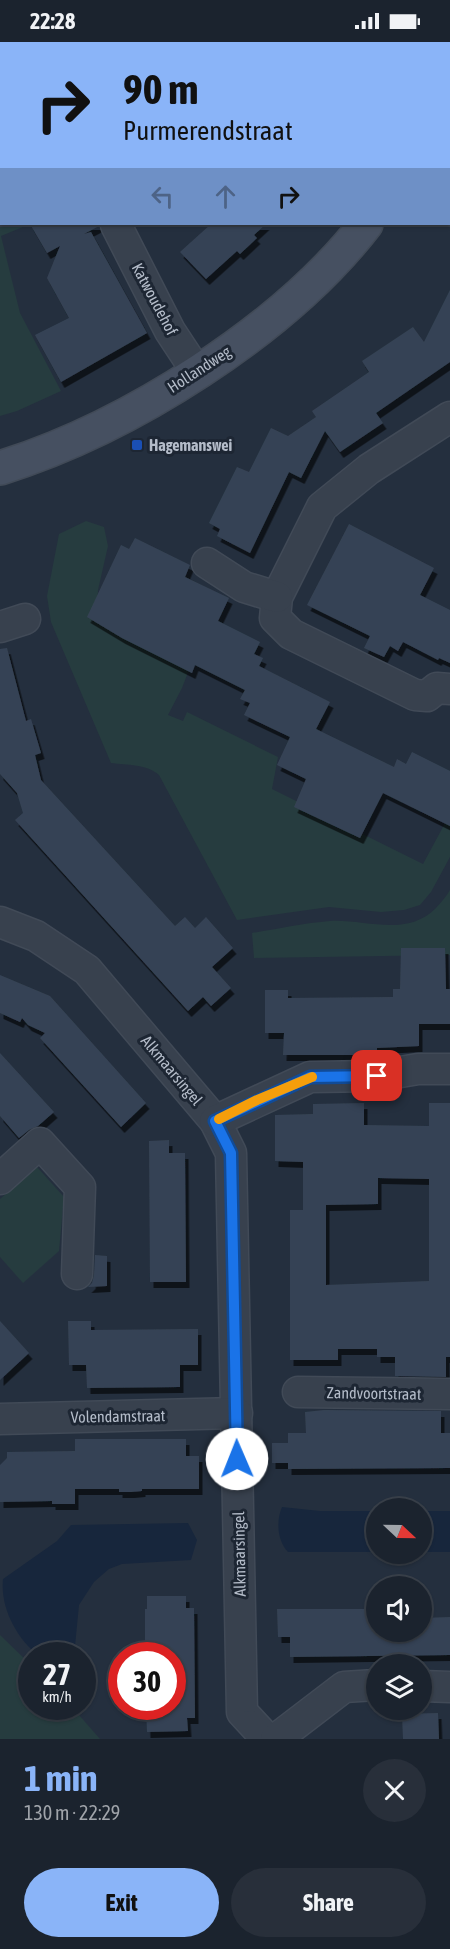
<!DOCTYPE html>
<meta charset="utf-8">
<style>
:root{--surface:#1b232e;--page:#282f3a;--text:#f1f3f6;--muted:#a0a4aa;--line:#39404a;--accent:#8ab4f8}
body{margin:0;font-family:"Asap Condensed",sans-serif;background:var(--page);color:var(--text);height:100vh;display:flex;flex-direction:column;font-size:22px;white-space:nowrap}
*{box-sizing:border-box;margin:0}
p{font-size:20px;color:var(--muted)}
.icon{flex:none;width:33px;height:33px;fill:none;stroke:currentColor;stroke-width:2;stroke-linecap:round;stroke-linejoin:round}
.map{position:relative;height:1697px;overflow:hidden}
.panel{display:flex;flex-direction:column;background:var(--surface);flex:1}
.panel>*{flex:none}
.hud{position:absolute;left:0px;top:0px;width:450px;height:183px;box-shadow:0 2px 4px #0004,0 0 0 2px var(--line);background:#8ab4f8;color:#111;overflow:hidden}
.needle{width:39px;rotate:112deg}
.buttons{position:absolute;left:366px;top:1456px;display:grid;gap:12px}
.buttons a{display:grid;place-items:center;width:66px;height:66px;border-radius:50%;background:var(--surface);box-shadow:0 2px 4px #0004,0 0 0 2px var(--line);font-size:30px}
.speed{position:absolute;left:18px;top:1600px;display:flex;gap:12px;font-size:30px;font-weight:700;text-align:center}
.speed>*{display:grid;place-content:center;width:78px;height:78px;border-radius:50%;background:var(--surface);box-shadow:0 2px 4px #0004,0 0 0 2px var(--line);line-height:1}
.speed small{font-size:15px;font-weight:400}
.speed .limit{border:9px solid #d22;background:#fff;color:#111}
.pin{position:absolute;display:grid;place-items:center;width:51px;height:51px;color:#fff;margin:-26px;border-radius:12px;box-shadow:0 3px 9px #0006}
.me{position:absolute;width:66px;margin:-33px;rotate:359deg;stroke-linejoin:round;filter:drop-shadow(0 0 4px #0008)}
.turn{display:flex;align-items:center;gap:21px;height:126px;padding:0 24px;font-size:27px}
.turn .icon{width:78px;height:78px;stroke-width:2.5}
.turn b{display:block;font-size:42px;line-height:51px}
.lanes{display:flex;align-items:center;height:57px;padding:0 24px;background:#0003;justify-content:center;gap:30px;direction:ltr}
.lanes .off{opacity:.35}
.round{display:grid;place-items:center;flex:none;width:63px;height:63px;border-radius:32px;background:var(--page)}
.headline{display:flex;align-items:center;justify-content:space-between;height:102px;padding:0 24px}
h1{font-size:36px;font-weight:700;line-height:45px;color:var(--accent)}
.action{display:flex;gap:12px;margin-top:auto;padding:12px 24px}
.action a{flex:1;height:69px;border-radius:36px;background:var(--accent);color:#111;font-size:24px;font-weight:700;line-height:69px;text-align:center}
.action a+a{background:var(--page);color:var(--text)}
.status{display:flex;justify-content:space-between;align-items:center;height:42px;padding:0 30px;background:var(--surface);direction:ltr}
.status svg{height:16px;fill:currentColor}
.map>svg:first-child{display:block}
.green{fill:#263c3f}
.water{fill:#17263c}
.building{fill:#364354;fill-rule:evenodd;filter:url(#shadow)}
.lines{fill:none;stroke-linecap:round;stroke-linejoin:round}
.street-casing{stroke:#414a57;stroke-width:33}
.secondary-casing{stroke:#414a57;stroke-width:36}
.street{stroke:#38414e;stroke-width:30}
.secondary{stroke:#465061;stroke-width:33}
.route-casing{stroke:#114b97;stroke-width:15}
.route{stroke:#1a73e8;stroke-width:10}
.slow{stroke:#f59e0b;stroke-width:10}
.transit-dot{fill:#1a4fb4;stroke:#1d2633;stroke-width:2}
.labels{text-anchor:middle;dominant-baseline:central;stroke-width:6;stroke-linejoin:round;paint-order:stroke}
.street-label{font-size:16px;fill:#b4bcc9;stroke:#1d2633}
.poi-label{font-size:16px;font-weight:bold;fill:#b4bcc9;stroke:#1d2633;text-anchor:start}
</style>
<div class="status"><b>22:28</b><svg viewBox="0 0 49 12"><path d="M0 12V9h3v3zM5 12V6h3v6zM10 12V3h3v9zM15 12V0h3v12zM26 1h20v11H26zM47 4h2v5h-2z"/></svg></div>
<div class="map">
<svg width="450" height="1697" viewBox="0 0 450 1697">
<defs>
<filter id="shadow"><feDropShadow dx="3.5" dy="6" stdDeviation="0" flood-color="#0009"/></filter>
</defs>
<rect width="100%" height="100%" fill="#242f3e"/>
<g class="green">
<path d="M0 155 2 182H20L23 185 1 194 20 271 61 349 17 369 0 374Z"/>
<path d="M86 479 104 485 108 504 98 548 97 570 192 620 182 646 168 673 183 679 187 670 278 715 272 747 423 822 450 772V815L431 850 420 863 404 868 381 870 329 865 237 878 159 733C147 722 127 723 111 721L51 580 47 554 59 492Z"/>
<path d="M450 848V913L254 916 252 891C278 887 304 881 330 879 366 877 406 896 436 866 441 860 446 855 450 848Z"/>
<path d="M37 1125 64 1155 59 1209 23 1241 0 1215V1157Z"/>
<path d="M0 1593 31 1623 32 1665H72L100 1697H0Z"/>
</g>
<g class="water">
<path d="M282 1465 320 1469H376V1510H288C277 1498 276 1479 282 1465Z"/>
<rect x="422" y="1469" width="28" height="41"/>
<path d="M188 1481 197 1498 191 1518 122 1522 109 1527 94 1540 79 1563 75 1604 71 1614H39C17 1597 0 1566 3 1537L57 1499 71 1483Z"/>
</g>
<g class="building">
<path d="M30 182H99V184L84 192 91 190 147 291 61 340 35 293 69 276 47 236 60 204 47 211Z"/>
<path d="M211 182H266L254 193 257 196 240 212 237 209 206 237 180 210Z"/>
<path d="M450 248V320L376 371 383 381 340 410 325 389 301 436 289 430 250 511 217 494 220 487 209 481 237 425 249 430 271 386 288 394 316 375 312 369 369 330 362 319 413 285 424 300Z"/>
<path d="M349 482 434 526 420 553 450 568V621L439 616 438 618 403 600 398 609 390 604 384 615 364 606 370 594 307 563Z"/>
<path d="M135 496 190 523 185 535 229 556 218 579 260 600 254 612 263 616 259 624 330 660 316 687 394 725 397 717 406 722 412 710 450 729V784L383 751 360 796 294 765 306 737 277 723 290 695 244 673 250 661 240 657 245 648 195 623 192 631 122 596 87 575 121 503 129 507Z"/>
<path d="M7 606 26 679 31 677 41 711 35 713 41 738 175 884 185 875 195 886 206 875 233 906 212 925 231 946 211 964 203 955 188 969 15 778 23 771 17 751 0 732V607Z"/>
<path d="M401 906H445L446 947H450V982H419V1004L377 1006V1013H283L284 991H265V948H288V956L393 955V947H400Z"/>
<path d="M0 933 50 954 146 1061 121 1085 40 996 45 991 28 983 22 976 20 980 0 971Z"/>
<path d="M0 1011 54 1070 38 1084 29 1088 19 1096 0 1074Z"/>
<path d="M364 1061V1083L429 1084V1061H450V1315H446V1335L395 1334V1315H377V1307H338V1318H290V1168H303V1120L275 1119V1073L313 1072V1062ZM378 1136 429 1137V1239L326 1243V1163L378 1162Z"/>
<path d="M169 1098V1111H185L186 1240H150L149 1099Z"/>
<path d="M95 1213 107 1214V1244L88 1245 92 1241 94 1233Z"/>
<path d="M0 1279 29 1311 0 1338Z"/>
<path d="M68 1279H91V1288L198 1287V1323H180V1345L87 1346 86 1323H69Z"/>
<path d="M324 1368 441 1369V1391H450V1426L288 1427V1421H272V1401H288V1391H306L305 1370Z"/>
<path d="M75 1397H186V1414H199V1447H142V1449L131 1450H119V1447H75V1462H52V1459L0 1460V1423L7 1416V1410L75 1409Z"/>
<path d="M147 1554H186V1566H194L195 1676H187L188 1689 147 1690 146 1665H172V1614H147V1610H145V1567H147Z"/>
<path d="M277 1567H368V1576H376V1590H422V1576L450 1575V1613L290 1615V1595H278Z"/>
<path d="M438 1671 439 1697H403L402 1672Z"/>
</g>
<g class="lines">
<defs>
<g id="street">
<path d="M25 0V2"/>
<path d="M284 2 285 0"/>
<path d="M0 35 2 33"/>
<path d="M116 183 170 289 197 330"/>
<path d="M450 375 369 427 322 465 277 555 275 576 291 592 415 653 427 654 437 646 450 647"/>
<path d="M207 521 244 545 277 555"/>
<path d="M0 585 25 577"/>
<path d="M0 880 36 894 87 928 215 1079 231 1111 242 1670 267 1697"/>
<path d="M215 1079 310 1035 377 1034 418 1027H450"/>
<path d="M0 1137 40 1101 80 1145 77 1232"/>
<path d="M298 1350 450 1352"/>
<path d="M0 1377 237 1371"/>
<path d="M422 1644 450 1645"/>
<path d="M276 1697 344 1645 376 1643"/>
</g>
<g id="secondary">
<path d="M448 64 450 61"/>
<path d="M0 426C128 386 284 288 366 182"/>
</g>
</defs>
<use href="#street" class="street-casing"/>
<use href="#secondary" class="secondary-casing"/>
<use href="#street" class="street"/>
<use href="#secondary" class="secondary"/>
</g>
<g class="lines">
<defs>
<path id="route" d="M237 1417 231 1111 215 1079 310 1035 377 1034"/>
</defs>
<use href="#route" class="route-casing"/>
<use href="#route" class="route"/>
<path class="slow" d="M219 1077 257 1058 312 1035"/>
</g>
<rect class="transit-dot" x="131" y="397" width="12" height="12" rx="3"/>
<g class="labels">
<g class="street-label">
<text transform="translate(155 257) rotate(62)">Katwoudehof</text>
<text transform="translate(199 327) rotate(-33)">Hollandweg</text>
<text transform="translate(172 1028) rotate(50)">Alkmaarsingel</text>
<text transform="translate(374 1351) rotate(1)">Zandvoortstraat</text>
<text transform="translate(118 1374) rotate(-1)">Volendamstraat</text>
<text transform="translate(239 1512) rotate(-91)">Alkmaarsingel</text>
</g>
<g class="poi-label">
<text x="149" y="403">Hagemanswei</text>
</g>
</g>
</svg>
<div class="buttons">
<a><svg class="needle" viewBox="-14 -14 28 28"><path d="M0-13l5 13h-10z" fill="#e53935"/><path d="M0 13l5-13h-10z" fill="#a0a4aa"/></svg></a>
<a><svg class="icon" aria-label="sound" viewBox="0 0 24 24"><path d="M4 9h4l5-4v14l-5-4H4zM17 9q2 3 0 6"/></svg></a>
<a><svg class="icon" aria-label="layers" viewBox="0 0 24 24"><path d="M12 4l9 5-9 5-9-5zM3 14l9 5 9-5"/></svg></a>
</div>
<div class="speed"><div>27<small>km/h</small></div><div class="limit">30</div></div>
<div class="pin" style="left:377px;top:1034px;background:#d93025"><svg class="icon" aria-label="arrive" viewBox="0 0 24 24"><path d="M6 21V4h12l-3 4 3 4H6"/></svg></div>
<svg class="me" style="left:237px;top:1417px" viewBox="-20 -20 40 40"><circle r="19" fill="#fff"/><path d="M0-13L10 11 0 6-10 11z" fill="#1a73e8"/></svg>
<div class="hud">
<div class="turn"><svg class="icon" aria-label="right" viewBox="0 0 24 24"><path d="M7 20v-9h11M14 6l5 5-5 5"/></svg><div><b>90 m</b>Purmerendstraat</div></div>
<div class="lanes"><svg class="icon off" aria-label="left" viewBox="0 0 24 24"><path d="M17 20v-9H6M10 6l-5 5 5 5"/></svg><svg class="icon off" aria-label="ahead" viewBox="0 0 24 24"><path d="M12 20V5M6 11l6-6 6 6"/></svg><svg class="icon" aria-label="right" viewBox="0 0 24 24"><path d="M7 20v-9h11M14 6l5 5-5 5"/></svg></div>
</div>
</div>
<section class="panel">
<div class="headline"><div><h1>1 min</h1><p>130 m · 22:29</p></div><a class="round"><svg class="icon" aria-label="close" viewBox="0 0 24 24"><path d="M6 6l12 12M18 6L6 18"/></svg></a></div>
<div class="action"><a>Exit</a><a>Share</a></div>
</section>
